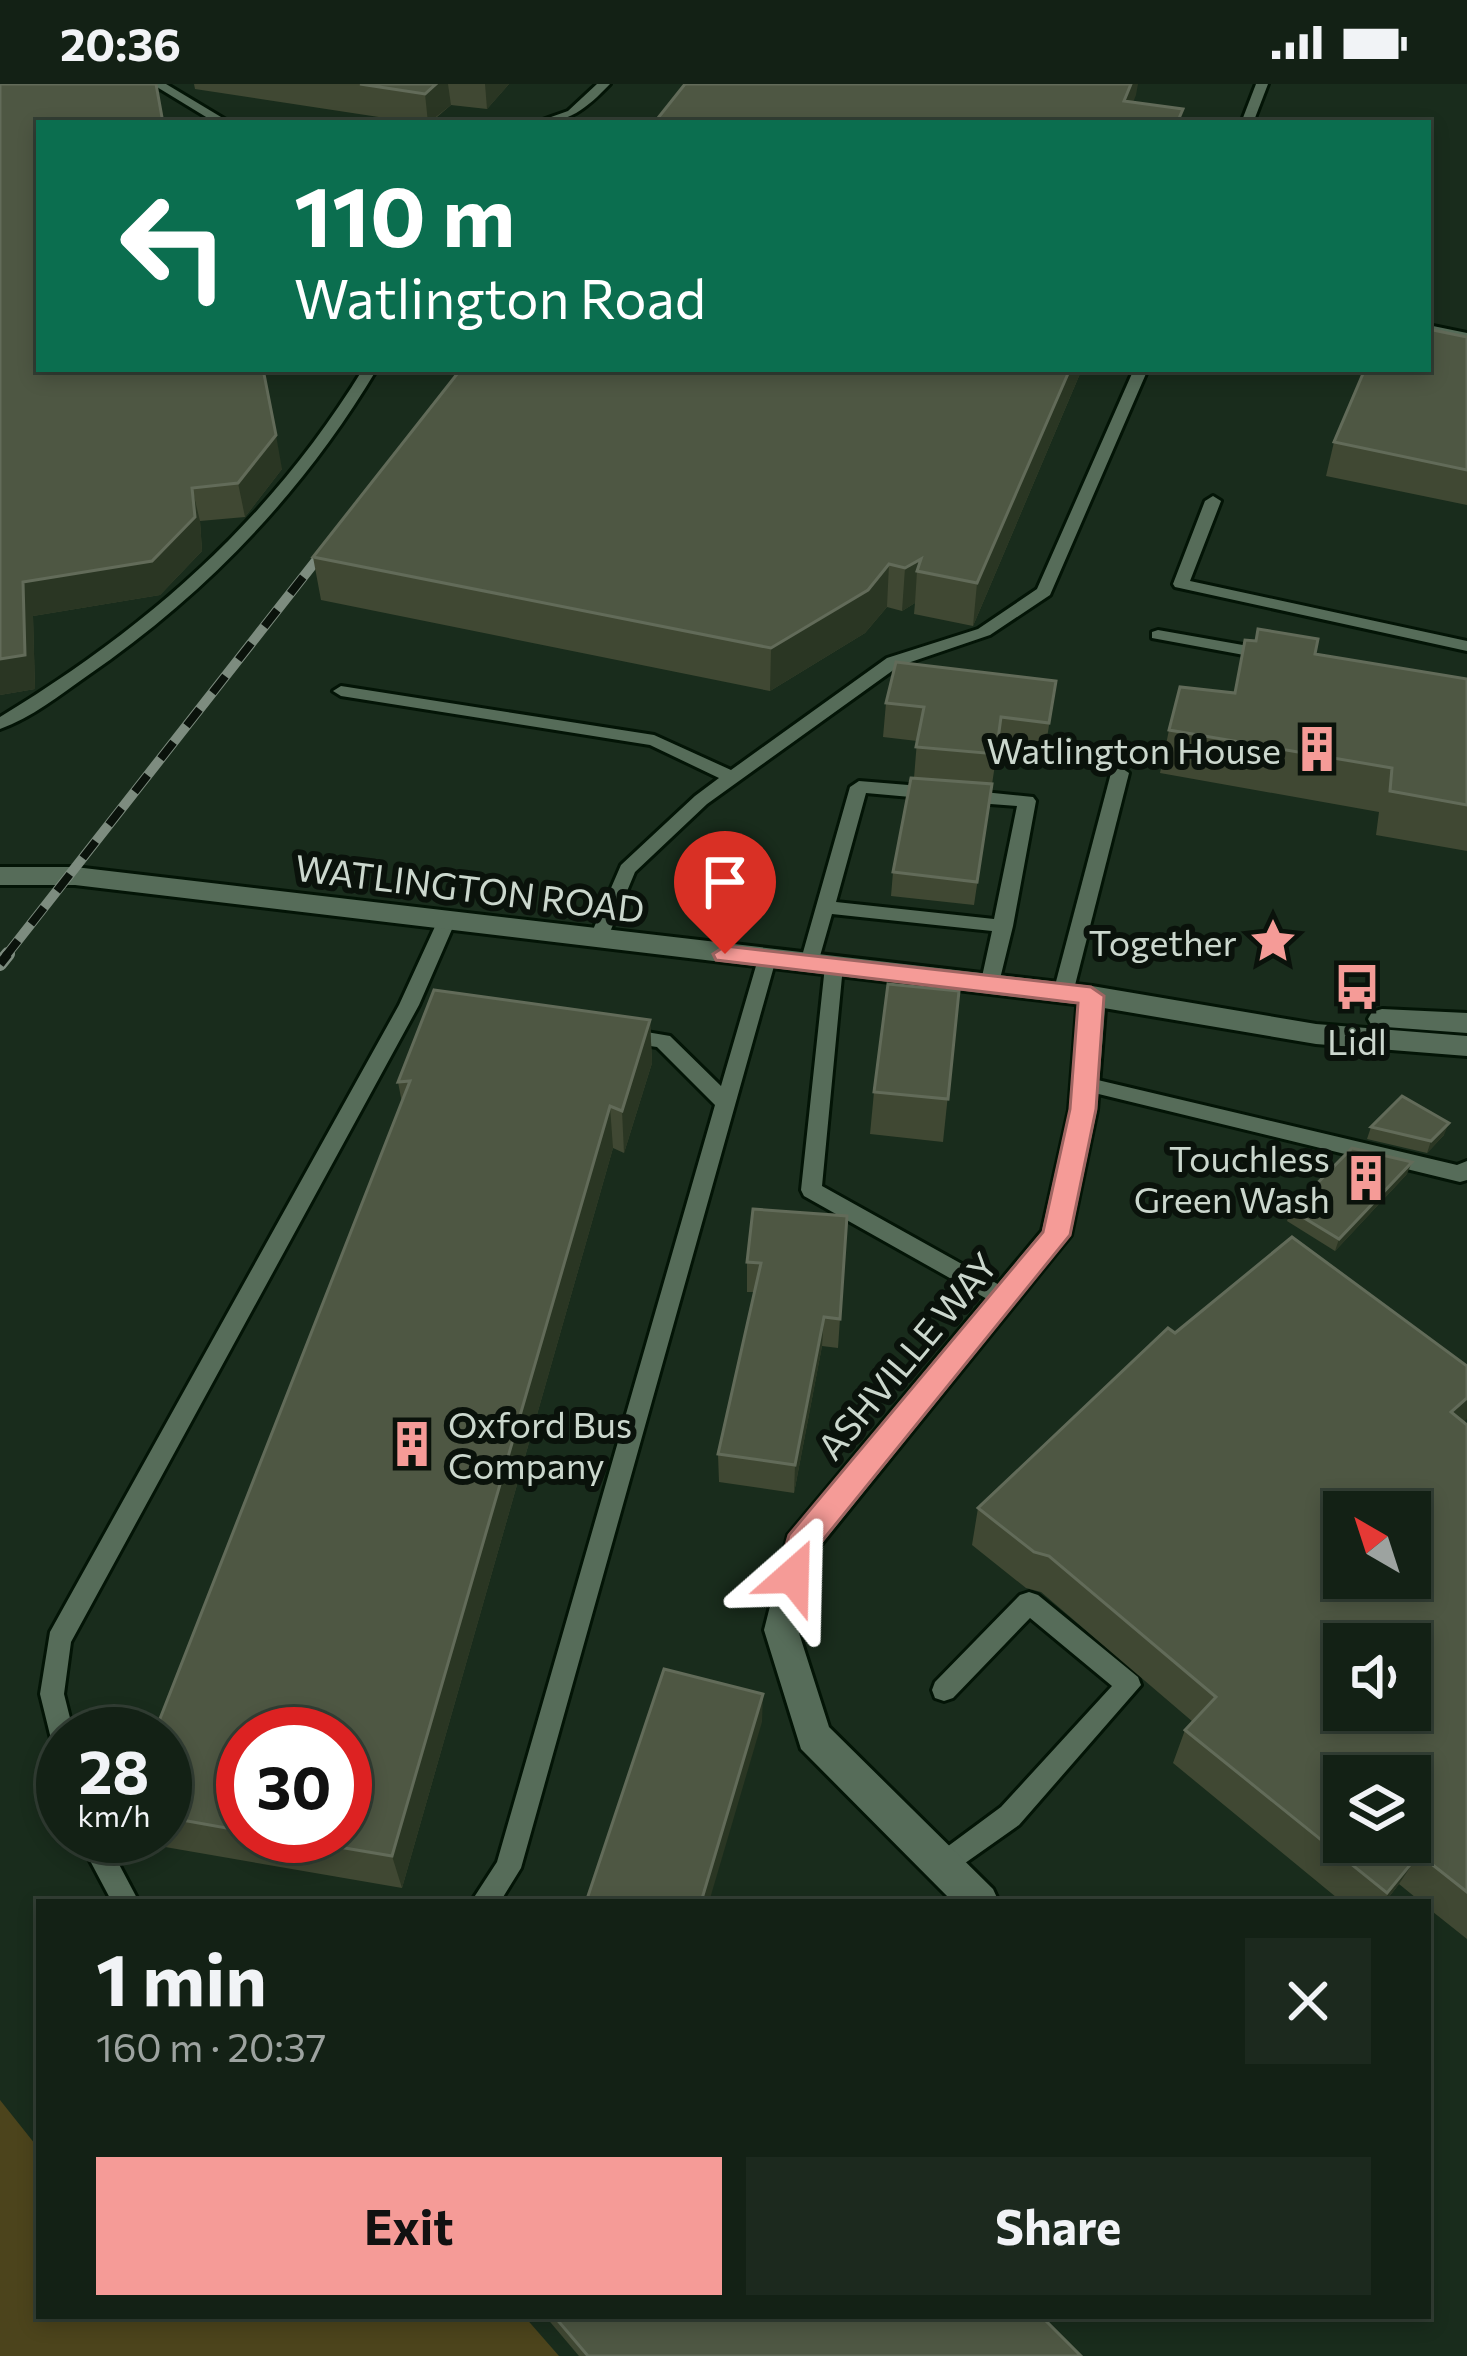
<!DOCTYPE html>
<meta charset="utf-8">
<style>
:root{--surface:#132115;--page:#1c291e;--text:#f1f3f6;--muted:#9da3a0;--line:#323e34;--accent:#f59b97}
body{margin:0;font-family:Commissioner,sans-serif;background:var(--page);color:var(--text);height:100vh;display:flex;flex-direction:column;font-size:45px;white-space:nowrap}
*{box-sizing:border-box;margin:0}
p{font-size:39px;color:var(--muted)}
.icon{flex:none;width:66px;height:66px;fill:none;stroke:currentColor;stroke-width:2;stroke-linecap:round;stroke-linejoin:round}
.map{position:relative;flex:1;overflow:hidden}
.details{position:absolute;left:36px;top:1815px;width:1395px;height:420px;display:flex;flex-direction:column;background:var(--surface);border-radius:0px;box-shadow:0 6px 18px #0003,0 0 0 3px var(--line)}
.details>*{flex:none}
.hud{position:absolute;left:36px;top:36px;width:1395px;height:252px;border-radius:0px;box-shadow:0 6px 18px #0003,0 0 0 3px var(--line);background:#0b6e4f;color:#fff;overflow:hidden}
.needle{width:78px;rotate:321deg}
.buttons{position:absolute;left:1323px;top:1407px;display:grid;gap:24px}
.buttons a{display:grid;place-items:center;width:108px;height:108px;border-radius:0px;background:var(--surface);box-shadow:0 6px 18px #0003,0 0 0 3px var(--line);font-size:60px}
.speed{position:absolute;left:36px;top:1623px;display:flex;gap:24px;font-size:60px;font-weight:700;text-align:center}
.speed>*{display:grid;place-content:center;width:156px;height:156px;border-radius:50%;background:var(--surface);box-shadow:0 6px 18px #0003,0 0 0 3px var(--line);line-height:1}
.speed small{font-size:30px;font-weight:400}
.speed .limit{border:18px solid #d22;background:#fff;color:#111}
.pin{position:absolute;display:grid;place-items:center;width:102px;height:102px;color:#fff;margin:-123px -51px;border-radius:50% 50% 50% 0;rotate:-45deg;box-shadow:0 0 12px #0007}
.pin .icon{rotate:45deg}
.me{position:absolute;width:132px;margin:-66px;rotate:25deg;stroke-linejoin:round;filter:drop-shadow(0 0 9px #0008)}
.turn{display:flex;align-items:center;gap:42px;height:252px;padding:0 60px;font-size:54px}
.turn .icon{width:156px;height:156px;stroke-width:2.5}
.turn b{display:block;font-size:84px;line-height:102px}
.round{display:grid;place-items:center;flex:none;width:126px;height:126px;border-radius:0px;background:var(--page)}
.summary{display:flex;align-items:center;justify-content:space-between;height:204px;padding:0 60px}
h1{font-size:72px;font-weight:700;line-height:90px}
.primary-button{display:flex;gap:24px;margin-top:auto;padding:24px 60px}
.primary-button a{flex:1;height:138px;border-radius:0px;background:var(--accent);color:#111;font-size:48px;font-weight:700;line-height:138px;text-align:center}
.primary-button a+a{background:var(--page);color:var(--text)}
.status{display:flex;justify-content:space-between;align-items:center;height:84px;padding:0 60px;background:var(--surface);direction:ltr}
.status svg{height:33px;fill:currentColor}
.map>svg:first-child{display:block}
.green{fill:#4c441c}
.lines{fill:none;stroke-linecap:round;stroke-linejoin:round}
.service-casing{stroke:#031406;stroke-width:6}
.minor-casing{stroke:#031406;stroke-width:6}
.secondary-casing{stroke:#031406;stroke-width:6}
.service{fill:#566c59;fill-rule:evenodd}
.minor{fill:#566c59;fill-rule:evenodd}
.secondary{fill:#566c59;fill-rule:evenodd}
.rail-far1-casing{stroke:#7d8c7f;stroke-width:10}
.rail-casing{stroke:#7d8c7f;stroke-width:14}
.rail-far1{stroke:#0a120b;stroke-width:8;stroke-dasharray:21;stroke-linecap:butt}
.rail{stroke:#0a120b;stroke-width:9;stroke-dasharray:27;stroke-linecap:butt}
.wall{fill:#404833;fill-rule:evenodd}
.shaded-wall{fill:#2a3623}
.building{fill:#4e5743;stroke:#626b59;stroke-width:3;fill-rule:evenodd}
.route{fill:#f59b97;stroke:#9f6562;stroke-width:3}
.labels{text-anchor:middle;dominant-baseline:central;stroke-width:12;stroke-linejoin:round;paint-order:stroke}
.poi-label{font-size:36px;fill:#cbd7cd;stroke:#0a120b;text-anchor:end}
.street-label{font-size:36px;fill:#cbd7cd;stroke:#0a120b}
</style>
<div class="status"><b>20:36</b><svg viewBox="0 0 49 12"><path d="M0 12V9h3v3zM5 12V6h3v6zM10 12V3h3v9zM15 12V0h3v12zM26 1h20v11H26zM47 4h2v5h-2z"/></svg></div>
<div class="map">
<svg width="1467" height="2272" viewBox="0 0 1467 2272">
<rect width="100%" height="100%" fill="#192c1c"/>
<path class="green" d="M0 2016 39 2065V2232H524L559 2272H0Z"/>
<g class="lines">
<defs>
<g id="service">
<path d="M152 0H166L231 39H216Z"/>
<path d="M597 0H610C586 25 569 39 534 39L568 27Z"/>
<path d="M1256 0H1268L1253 39H1241Z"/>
<path d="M1428 241 1467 249V257L1428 249Z"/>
<path d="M363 285H377C303 409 206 510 87 592 60 611 31 634 0 645V633C150 542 271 435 363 285Z"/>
<path d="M1134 285H1148L1050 511 990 551 899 582 707 720 635 788 605 860 598 861 589 855 621 781 695 712 719 694 650 661 341 612 333 607 341 602 654 651 731 686 887 574 978 545 1037 505Z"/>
<path d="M1213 412 1221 417 1190 497 1467 557V567L1175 503 1173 500 1205 417Z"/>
<path d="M1158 546 1271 566 1279 571 1271 576 1152 554V548Z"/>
<path d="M1120 683 1129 689 1073 909 1063 916 1053 909 1111 689Z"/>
<path d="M859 697 933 703 942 709 933 715 866 709 836 818 994 835 1017 722 964 718 955 712 964 706 1033 713 1036 717 1013 842 997 907H983L980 902 992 847 832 830 818 879 816 884H802L800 879 850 703Z"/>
<path d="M447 830 456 836 419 921 71 1558 64 1610 74 1650H63V1671L54 1667 40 1610 50 1548 399 921 438 836Z"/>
<path d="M767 868 776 875 521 1784 500 1818H471L497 1778 715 1021 657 963 623 958 613 951 623 944 670 952 721 1002 758 875Z"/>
<path d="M834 875 843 882 822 1102 1012 1208 1015 1214 1012 1220H996L804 1112 801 1106 825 882Z"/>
<path d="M1085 993 1457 1081 1467 1077V1096L1460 1098 1078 1005 1075 1000 1078 995Z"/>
<path d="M1029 1508 1038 1511 1138 1593 1141 1601 1019 1741 941 1796 932 1792 928 1783 932 1774 1001 1723 1112 1602 1030 1534 953 1614 944 1617 935 1614 932 1606 935 1598 1020 1511Z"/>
<path d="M77 1752H104L139 1818H112Z"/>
</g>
<path id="minor" d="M1092 902 1106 912 1097 1026 1071 1151 816 1467 798 1546 829 1643 993 1805 999 1818H953L801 1665 764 1546 788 1451 1042 1147 1069 1026 1078 912Z"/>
<g id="secondary">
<path d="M0 783H75L1092 902 1316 940 1467 952V972L1316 960 1092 922 75 801H0Z"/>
<path d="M1382 925 1467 929V949L1372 942 1368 935 1372 928Z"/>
</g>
</defs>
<use href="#service" class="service-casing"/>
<use href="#minor" class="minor-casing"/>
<use href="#secondary" class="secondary-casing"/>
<use href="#service" class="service"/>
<use href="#minor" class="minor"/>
<use href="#secondary" class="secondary"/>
<defs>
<path id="rail-far1" d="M5 873 333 455"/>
<path id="rail" d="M0 880 8 870"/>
</defs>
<use href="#rail-far1" class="rail-far1-casing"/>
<use href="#rail" class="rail-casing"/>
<use href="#rail-far1" class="rail-far1"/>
<use href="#rail" class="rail"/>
</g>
<g class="wall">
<path d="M0 0 39 39 282 385 245 433 200 437 202 467 160 511 33 532 35 605 0 611Z"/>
<path d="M194 0H509L487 25 451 21 430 39H418L195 5Z"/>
<path d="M1467 253V421L1326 392 1334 358Z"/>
<path d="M1082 285 973 542 914 530 915 519 902 527 887 523 865 549 770 607 321 516 313 473Z"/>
<path d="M1245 556 1315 570 1467 595V767L1376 751 1379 728 1160 689 1169 646 1234 609Z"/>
<path d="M1056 597 1044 673 997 667 974 821 891 812 893 788 914 694 917 657 883 653 886 619Z"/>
<path d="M959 907 943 1058 870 1050 874 1008Z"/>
<path d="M650 936 652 979 624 1069 613 1064 402 1804 142 1759 138 1752H165V1650L402 1019 398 998ZM243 1650 345 1752H243Z"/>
<path d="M1371 1043 1444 1051 1427 1069 1367 1055Z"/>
<path d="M1407 1090 1335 1167 1287 1137 1291 1126Z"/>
<path d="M847 1132 838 1264 822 1262 794 1409 719 1398 718 1370 754 1208H747V1178Z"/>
<path d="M1175 1249 1463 1338 1467 1341V1855L1428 1824V1818H1421L1399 1800 1385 1818H1342L1173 1679 1185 1646 1193 1638 1041 1508 1026 1504 972 1461 978 1424Z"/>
<path d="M545 2232H1041L1081 2272H579Z"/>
</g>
<g class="shaded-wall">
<path d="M436 0H448L451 21 428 39 425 10Z"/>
<path d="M485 0H509L487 25Z"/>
<path d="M1131 0H1138L1136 11 1125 39 1124 17Z"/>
<path d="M1070 285H1082L973 542 977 499Z"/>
<path d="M276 351 282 385 245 433 238 399Z"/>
<path d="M192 404 200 437 202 467 160 511 33 532 35 605 0 611V575L23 498Z"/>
<path d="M921 475 917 487 915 519 902 527 905 484Z"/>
<path d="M889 480 887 523 865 549 770 607 771 564Z"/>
<path d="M650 936 652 979 624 1069 622 1027Z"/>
<path d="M610 1022 613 1064 402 1804 392 1772Z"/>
<path d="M1449 1039 1444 1051 1427 1069 1431 1057Z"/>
<path d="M1412 1078 1407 1090 1335 1167 1339 1155Z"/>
<path d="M824 1233 822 1262 794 1409 795 1381Z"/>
<path d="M1467 1314V1335L1433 1366 1451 1328Z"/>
<path d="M763 1610 762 1638 709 1818H701Z"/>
<path d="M1419 1770 1399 1800 1385 1818H1382Z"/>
</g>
<g class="building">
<path d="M0 0H156L163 39H39V285H263L276 351 238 399 192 404 195 433 152 477 23 498 25 571 0 575Z"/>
<path d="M360 0H436L425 10Z"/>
<path d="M685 0H1131L1124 17 1183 25 1177 39H654Z"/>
<path d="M1428 245 1467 253V386L1334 358 1365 285H1428Z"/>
<path d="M461 285H1070L977 499 917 487 921 475 905 484 889 480 868 506 771 564 313 473Z"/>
<path d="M1258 545 1318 555 1315 570 1467 595V721L1390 707 1392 684 1169 646 1180 603 1235 609 1245 556 1256 557Z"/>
<path d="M896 578 1056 597 1049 639 1001 633 996 670 916 663 924 623 886 619Z"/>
<path d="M911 694 992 700 977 798 893 788Z"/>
<path d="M888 900 959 907 948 1015 874 1008Z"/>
<path d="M434 906 650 936 622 1027 610 1022 392 1772 274 1752H345V1650H243V1747L165 1733V1650H154L410 997 398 998Z"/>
<path d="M1402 1012 1449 1039 1431 1057 1371 1043Z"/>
<path d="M1352 1064 1412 1078 1339 1155 1291 1126Z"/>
<path d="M753 1125 847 1132 840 1235 824 1233 795 1381 718 1370 761 1179 747 1178Z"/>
<path d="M1292 1153 1467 1282V1314L1451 1328 1467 1341V1808L1419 1770 1387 1809 1185 1646 1216 1613 1049 1472 1034 1468 978 1424 1168 1244 1175 1249ZM1344 1428H1410V1494H1344ZM1344 1560H1410V1626H1344ZM1344 1692H1410V1758H1344Z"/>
<path d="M664 1585 763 1610 701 1818H586Z"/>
<path d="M554 2232H1041L1081 2272H588Z"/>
</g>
<path class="route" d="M725 862 1091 903 1104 912 1096 1025 1070 1151 814 1467 804 1502 793 1506 782 1502 777 1492 789 1451 1043 1148 1070 1025 1078 919 716 876 713 870Z"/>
<defs>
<symbol id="building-bare" viewBox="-9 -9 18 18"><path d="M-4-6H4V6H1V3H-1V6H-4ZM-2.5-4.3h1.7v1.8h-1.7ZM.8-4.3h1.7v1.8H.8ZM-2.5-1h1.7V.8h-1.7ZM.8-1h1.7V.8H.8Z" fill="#f59b97" stroke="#0a120b" stroke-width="2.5" paint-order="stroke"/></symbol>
<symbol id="sight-bare" viewBox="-9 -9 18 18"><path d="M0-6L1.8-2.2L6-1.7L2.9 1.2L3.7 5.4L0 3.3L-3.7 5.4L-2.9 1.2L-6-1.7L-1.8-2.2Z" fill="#f59b97" stroke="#0a120b" stroke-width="2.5" paint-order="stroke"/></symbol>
<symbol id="bus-bare" viewBox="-9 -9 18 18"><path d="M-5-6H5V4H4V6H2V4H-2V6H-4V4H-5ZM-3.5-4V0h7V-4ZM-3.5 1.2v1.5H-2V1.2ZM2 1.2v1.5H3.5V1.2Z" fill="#f59b97" stroke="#0a120b" stroke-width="2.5" paint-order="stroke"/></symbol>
</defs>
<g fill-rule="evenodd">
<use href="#building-bare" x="1284" y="632" width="66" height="66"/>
<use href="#sight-bare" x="1240" y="824" width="66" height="66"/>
<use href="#bus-bare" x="1324" y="870" width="66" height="66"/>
<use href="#building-bare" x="1333" y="1061" width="66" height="66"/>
<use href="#building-bare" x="379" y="1327" width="66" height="66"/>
</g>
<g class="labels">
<g class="poi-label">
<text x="1281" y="665">Watlington House</text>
<text x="1237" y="857">Together</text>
<text x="1357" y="956" text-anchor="middle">Lidl</text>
<text x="1330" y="1073">Touchless<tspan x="1330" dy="41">Green Wash</tspan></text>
<text x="448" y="1339" text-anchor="start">Oxford Bus<tspan x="448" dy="41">Company</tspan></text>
</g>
<g class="street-label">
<text transform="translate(470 803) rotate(7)">WATLINGTON ROAD</text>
<text transform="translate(906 1271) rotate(-50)">ASHVILLE WAY</text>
</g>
</g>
</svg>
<div class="buttons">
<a><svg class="needle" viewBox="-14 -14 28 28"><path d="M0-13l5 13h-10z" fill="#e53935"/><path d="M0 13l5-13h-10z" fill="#9da3a0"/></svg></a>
<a><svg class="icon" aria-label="sound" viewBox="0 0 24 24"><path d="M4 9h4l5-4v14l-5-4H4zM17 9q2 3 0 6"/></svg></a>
<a><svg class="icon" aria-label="layers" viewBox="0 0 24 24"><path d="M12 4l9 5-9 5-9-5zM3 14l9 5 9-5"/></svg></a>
</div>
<div class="speed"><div>28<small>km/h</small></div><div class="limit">30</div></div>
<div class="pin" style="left:725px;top:870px;background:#d93025"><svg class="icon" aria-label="arrive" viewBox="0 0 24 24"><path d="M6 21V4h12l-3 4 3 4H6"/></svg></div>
<svg class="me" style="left:793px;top:1492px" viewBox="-20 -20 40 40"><path d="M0-17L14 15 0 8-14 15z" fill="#f59b97" stroke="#fff" stroke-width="4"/></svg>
<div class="hud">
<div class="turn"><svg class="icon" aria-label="left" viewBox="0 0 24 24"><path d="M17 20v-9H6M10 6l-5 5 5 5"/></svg><div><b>110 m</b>Watlington Road</div></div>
</div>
<section class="details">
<div class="summary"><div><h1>1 min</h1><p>160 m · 20:37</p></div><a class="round"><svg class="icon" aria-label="close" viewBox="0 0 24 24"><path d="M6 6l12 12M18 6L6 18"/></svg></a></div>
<div class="primary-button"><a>Exit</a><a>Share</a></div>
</section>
</div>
